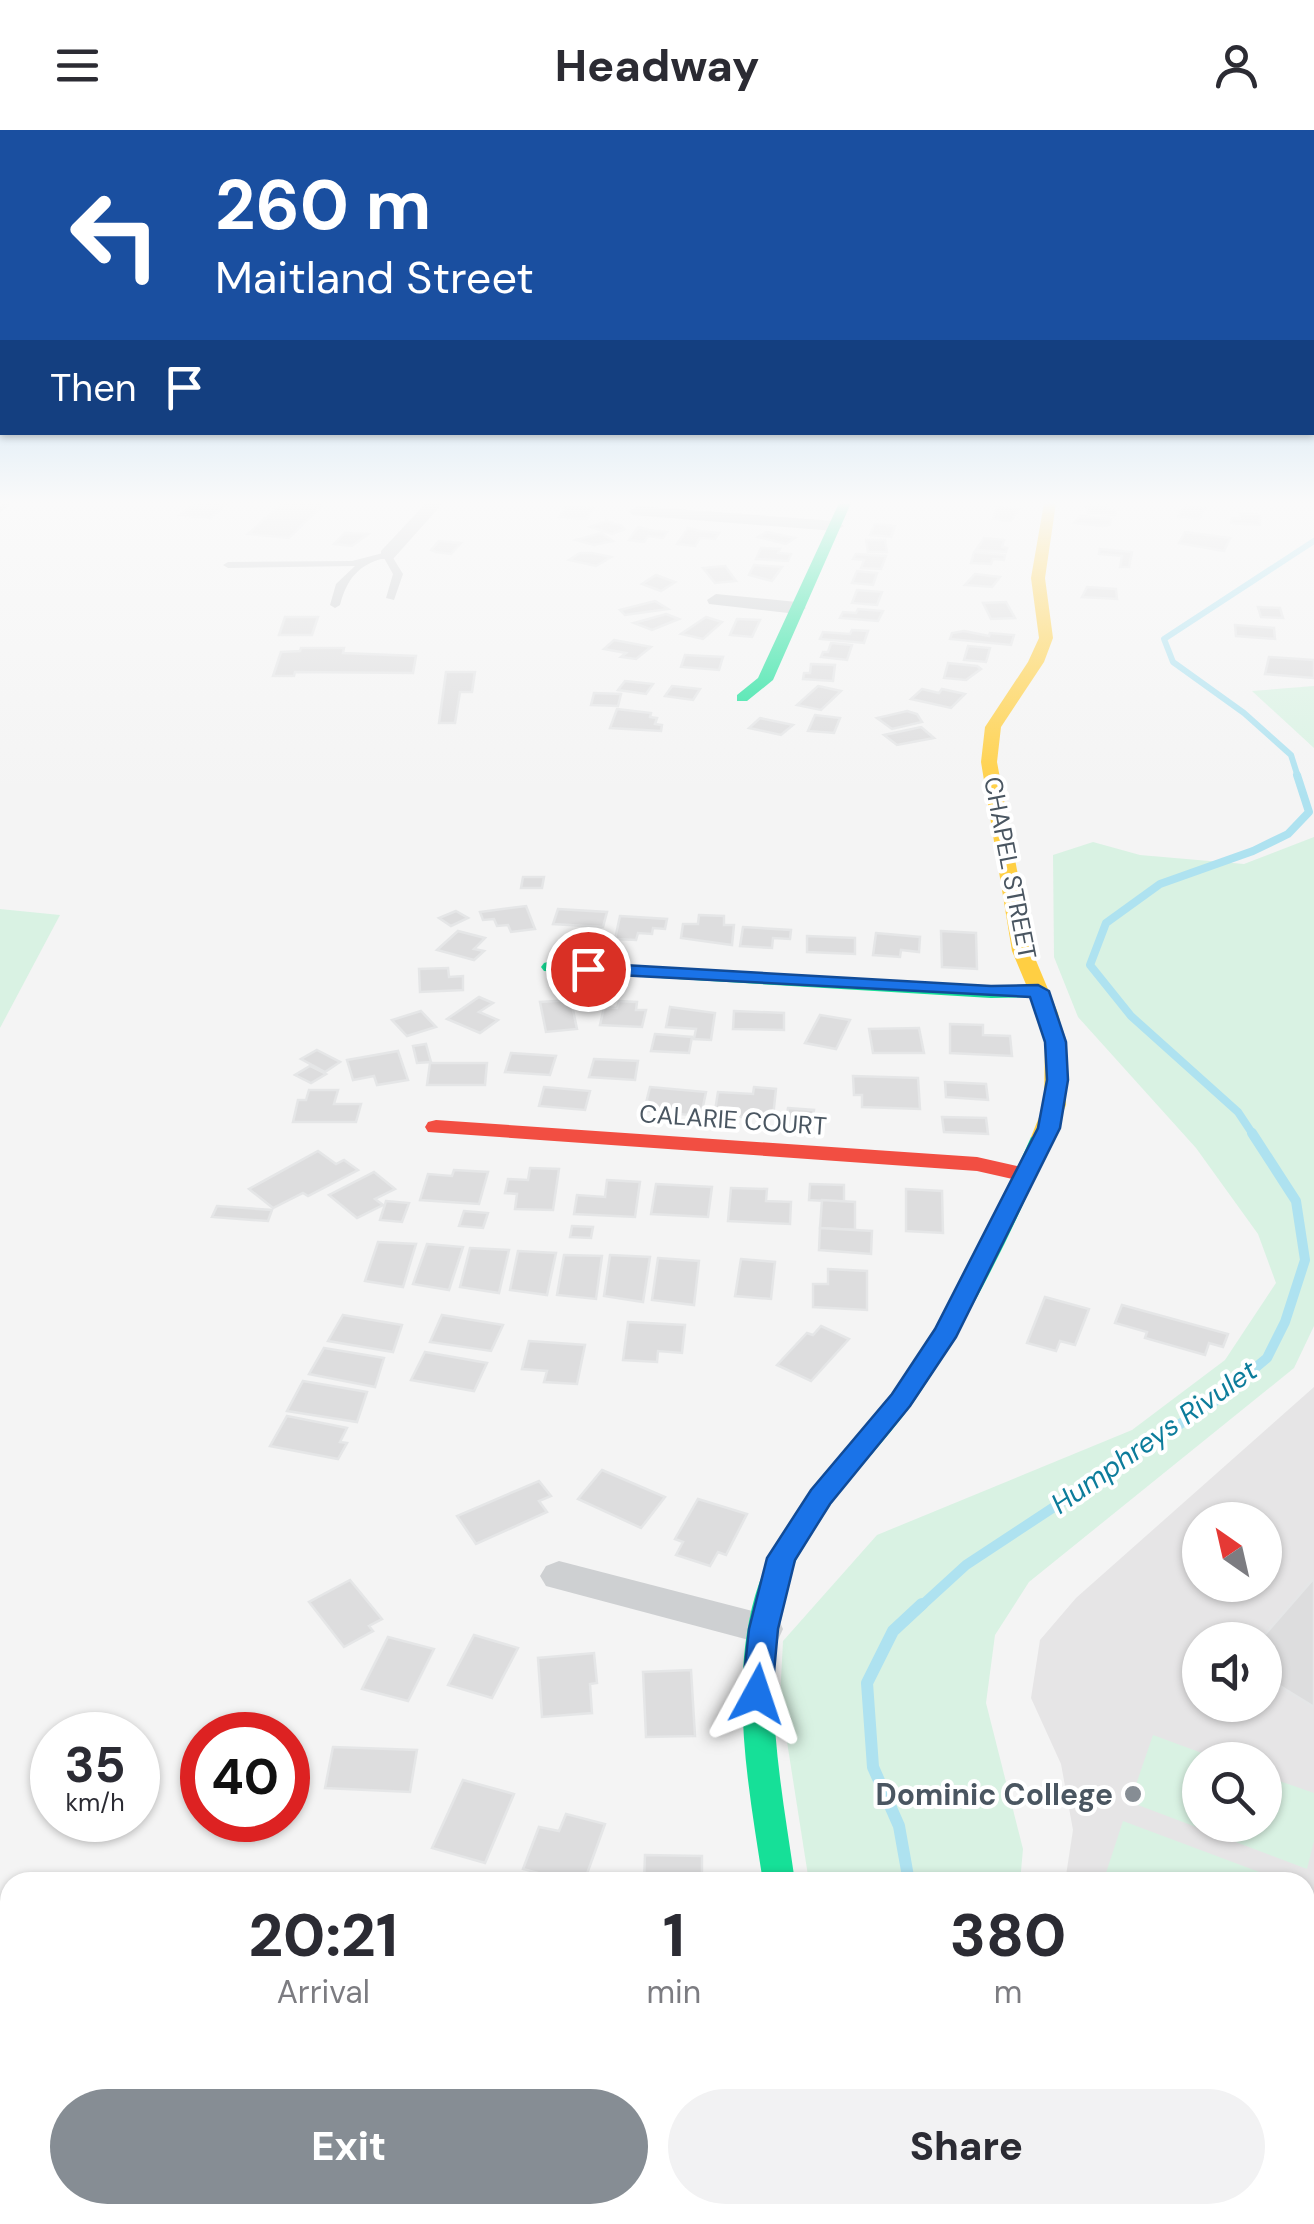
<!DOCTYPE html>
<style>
:root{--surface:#fff;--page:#f2f2f3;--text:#2b2b33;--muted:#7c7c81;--accent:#868d94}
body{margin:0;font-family:"DM Sans",sans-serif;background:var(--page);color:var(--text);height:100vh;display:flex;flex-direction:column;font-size:38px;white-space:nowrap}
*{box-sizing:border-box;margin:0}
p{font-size:32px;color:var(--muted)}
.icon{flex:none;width:55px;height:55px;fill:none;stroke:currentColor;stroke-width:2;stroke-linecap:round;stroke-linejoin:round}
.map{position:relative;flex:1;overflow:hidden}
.details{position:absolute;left:0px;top:1742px;width:1315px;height:352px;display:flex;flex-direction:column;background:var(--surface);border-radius:30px 30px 0 0;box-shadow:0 2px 8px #0004}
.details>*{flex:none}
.banner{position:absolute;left:0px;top:0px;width:1315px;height:305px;box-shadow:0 2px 8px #0004;background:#1a4fa0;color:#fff;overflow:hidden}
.needle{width:65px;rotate:326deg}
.tools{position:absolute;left:1182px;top:1372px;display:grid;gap:20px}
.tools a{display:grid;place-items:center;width:100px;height:100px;border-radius:50%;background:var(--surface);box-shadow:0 2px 8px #0004;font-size:50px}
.speed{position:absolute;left:30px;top:1582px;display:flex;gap:20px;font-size:50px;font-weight:700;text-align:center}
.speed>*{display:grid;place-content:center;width:130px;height:130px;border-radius:50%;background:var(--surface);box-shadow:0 2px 8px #0004;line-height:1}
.speed small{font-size:25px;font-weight:400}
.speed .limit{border:15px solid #d22;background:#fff;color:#111}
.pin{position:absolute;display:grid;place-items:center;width:85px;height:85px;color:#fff;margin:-42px;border:5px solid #fff;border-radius:50%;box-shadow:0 2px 10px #0007}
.me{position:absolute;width:110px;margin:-55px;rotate:5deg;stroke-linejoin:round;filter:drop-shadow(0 0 8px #0008)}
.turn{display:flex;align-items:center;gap:35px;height:210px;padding:0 50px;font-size:45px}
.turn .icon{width:130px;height:130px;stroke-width:2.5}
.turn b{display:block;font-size:70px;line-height:85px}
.then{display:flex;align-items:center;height:95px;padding:0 50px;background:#0003;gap:20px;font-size:38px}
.eta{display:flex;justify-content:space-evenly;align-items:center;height:170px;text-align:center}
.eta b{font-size:60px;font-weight:800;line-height:70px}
.action{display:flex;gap:20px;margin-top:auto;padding:20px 50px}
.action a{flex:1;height:115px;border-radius:60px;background:var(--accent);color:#fff;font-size:40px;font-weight:800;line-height:115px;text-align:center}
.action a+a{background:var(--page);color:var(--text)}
header{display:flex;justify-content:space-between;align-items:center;height:130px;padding:0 50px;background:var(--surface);font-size:45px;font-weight:800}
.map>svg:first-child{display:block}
.education{fill:#e6e5e6;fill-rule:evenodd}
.green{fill:#d9f2e3}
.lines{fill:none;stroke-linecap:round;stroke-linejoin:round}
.stream-far3{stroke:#aee2f0;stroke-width:6}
.stream-far2{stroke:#aee2f0;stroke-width:8}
.stream-far1{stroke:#aee2f0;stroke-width:10}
.stream{stroke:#aee2f0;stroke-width:12}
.building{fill:#ddddde;stroke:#e5e6e7;stroke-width:2.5}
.lane{fill:#ced0d2;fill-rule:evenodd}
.street{fill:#ced0d2;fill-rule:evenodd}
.fast{fill:#16e098;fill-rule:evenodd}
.slow{fill:#ffcf43;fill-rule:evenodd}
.jam{fill:#f24e42;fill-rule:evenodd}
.route{fill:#1a73e8;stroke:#114b97;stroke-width:2.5}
.poi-dot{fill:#868d94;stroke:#fff;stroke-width:4}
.labels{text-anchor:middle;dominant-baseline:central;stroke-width:8;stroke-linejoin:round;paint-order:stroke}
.street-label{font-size:25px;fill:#4a5661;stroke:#fff}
.water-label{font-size:28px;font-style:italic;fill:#0c7c9b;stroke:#fff}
.near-poi-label{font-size:30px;font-weight:bold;fill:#4a5661;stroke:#fff;text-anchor:end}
</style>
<header><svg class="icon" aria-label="menu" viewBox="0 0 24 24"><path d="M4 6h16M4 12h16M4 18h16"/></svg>Headway<svg class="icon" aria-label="person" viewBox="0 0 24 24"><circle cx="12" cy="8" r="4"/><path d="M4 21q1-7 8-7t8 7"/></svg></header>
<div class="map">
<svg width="1314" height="2094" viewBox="0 0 1314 2094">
<rect width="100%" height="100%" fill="#f4f4f4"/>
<path class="education" d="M1314 1257V2094H978L981 2085H1305V1752H1065L1073 1700 1061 1634 1031 1568 1040 1510 1076 1468ZM1200 1390H1265V1455H1200ZM1200 1510H1265V1575H1200ZM1200 1630H1265V1695H1200Z"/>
<g class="green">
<path d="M1314 556V618L1252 561Z"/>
<path d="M1314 707V1196L1294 1238 1029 1452 995 1505 986 1573 1023 1719 1020 1752H809L780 1567 783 1511 877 1405 1132 1300 1225 1230 1276 1153 1258 1104 1196 1018 1078 887 1054 827 1053 725 1093 712 1140 725 1244 734Z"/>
<path d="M0 779 60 785 0 898Z"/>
<path d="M1153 1605 1221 1630H1200V1695H1265V1646L1314 1663V1711L1307 1739 1130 1672Z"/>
<path d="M1123 1691 1286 1752H1103Z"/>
<path d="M715 2085H956L953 2094H708Z"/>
</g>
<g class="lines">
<path class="stream-far3" d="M1298 647 1291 625 1244 583 1173 532 1164 509 1314 411"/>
<path class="stream-far2" d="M1254 1006 1238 982 1131 886 1090 835 1106 793 1160 754 1253 721 1288 704 1309 682 1297 645"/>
<path class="stream-far1" d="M920 1477 966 1435 1218 1269 1267 1228 1285 1192 1305 1130 1296 1071 1252 1003"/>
<g class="stream">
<path d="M909 1752 899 1696 873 1637 867 1553 893 1501 922 1474"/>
<path d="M809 2094 813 2085"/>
</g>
</g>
<g class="building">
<path d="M196 373H228L210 388 180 385Z"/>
<path d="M282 373H325L289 408 248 404Z"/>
<path d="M1085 374 1108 375 1107 380 1116 381 1115 385 1088 383Z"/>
<path d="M1185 375 1205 378 1199 389 1178 386Z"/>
<path d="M567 376 593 378 586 389 559 387Z"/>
<path d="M997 377 1019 379 1011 391 993 389Z"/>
<path d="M1240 383 1260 385V395L1231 393 1232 388 1240 389Z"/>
<path d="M1080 386 1111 389 1110 395 1102 396 1074 393Z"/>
<path d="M606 391 622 396 625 399 612 404 590 397Z"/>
<path d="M875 394 895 396 891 407 870 405Z"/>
<path d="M638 397 649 400 667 402 663 408 648 406 644 412 629 410Z"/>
<path d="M688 398 700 401 719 403 715 409 700 408 695 416 677 414Z"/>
<path d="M767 402 795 408 786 414 758 407Z"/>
<path d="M1185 402 1230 408 1224 421 1179 413Z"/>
<path d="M345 403 368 404 352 416 334 414Z"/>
<path d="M601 403 613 411 594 415 576 410Z"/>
<path d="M984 408 1004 410 1002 417 1007 418 1006 422 976 420Z"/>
<path d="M866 410H885L887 422H868Z"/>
<path d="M439 411 461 413 451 424 436 422 431 420Z"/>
<path d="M761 418 780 419 778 423 791 424 788 431 756 429Z"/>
<path d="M1100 419 1132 422 1129 437H1120L1122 426 1099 424Z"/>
<path d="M974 422 1005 425 1004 430 993 429 991 434 971 433Z"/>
<path d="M580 423H592L611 427 596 436 569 430Z"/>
<path d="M856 424 886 426 881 439 861 438 864 430 853 429Z"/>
<path d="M754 435 782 437 772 451 749 445Z"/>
<path d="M725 436 736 451 715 453 703 438Z"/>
<path d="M857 441 877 443 873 455 852 453Z"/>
<path d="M975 444 1000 447 992 457 965 455Z"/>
<path d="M656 445 675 452 661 461 642 454Z"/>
<path d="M1087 457 1116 459 1117 469 1082 467Z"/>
<path d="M857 460 882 462 877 475 852 473Z"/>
<path d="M655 471 668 479 625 485 620 480Z"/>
<path d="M1006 472 1015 488 991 489 983 473Z"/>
<path d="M1258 477 1280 478 1283 488 1261 487Z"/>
<path d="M858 479 883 481 878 491 840 488 843 482 856 483Z"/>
<path d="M666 484 679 489 652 500 634 493Z"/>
<path d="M285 487H318L312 505H279Z"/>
<path d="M706 487 722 492 703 509 681 504Z"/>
<path d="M737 489 760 490 752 507 730 505Z"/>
<path d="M1235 495 1274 498 1275 509 1236 506Z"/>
<path d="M852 500 868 501 864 513 820 509 823 502 850 504Z"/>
<path d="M964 501 989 506 990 503 1014 505 1011 515 950 509 952 503Z"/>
<path d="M614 510 651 517 636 529 621 527 626 523 604 519Z"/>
<path d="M831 513 852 515 847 530 821 527 823 522H828Z"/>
<path d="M968 516 990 518 986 532 964 530Z"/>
<path d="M301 518H344L343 523 416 526 413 543 295 542 294 546H273L281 522 300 521Z"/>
<path d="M685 525 723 527 719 540 681 537Z"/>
<path d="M1269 527 1314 530V548L1265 544Z"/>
<path d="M948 533 977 536 981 539 966 550 944 548Z"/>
<path d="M811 534 835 535 833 551 803 549 804 543H810Z"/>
<path d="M446 542H475L472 562H460L455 593H439Z"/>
<path d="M625 551 653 554 646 564 618 560Z"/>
<path d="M672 556 700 559 693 570 665 566Z"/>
<path d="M818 556 841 561 821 580 797 575Z"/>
<path d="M922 559 939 563 942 559 965 564 951 578 911 569Z"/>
<path d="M594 563 621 564 618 576 591 575Z"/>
<path d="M617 579 651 583 650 587 657 588 655 594 662 595 661 601 610 598Z"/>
<path d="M907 581 917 584 922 592 892 599 877 588Z"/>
<path d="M815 585 840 588 834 603 808 601Z"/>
<path d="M760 588 793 595 781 605 749 598Z"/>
<path d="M921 597 934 608 897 615 884 605Z"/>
<path d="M523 747H544L542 758H521Z"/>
<path d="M526 776 535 799 511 802 508 795 497 796 494 789 483 790 480 782Z"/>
<path d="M558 779 607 782 603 797 553 794Z"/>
<path d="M456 781 468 788 451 796 439 788Z"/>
<path d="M699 785 724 786V795H734L732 815 681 808 683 794H698Z"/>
<path d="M620 786 667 789 665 799 653 798 652 804 638 803 636 810 615 809Z"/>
<path d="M743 797 791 800 790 809 773 808 772 818 740 816Z"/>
<path d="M458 801 485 808 474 819 484 821 474 830 437 820Z"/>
<path d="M941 801 976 803 977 839 942 837Z"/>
<path d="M876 803 920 807 919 822 901 820 900 827 873 825Z"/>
<path d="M807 806 855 808V824L807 822Z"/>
<path d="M448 838 449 847 463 846V860L420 862 419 839Z"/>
<path d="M479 867 493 873 479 882 498 890 480 903 447 889Z"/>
<path d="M571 870 577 899 546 902 540 872Z"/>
<path d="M619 871 637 872 636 880H646L642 897 600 895 604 877 617 878Z"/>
<path d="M670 877 715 883 711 910 694 909 696 899 666 897Z"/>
<path d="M421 881 436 897 407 906 392 890Z"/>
<path d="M734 881 784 883V900L733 899Z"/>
<path d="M820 885 850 890 836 919 805 913Z"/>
<path d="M950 894 983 895V905L1010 906 1012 926 950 923Z"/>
<path d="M919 898 924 923H873L869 899Z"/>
<path d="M655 904 692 907 689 923 651 921Z"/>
<path d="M426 914 431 932 417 933 413 916Z"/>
<path d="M317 920 340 932 325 942 301 929Z"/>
<path d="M398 921 408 950 377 955 374 946 353 950 347 930Z"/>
<path d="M511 923 556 926 550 945 505 942Z"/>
<path d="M594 929 638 931 635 950 589 947Z"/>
<path d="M430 933H487L485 955H427Z"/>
<path d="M310 936 326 944 311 953 295 945Z"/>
<path d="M853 946 918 948 920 979 862 977V965H854Z"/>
<path d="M945 952 986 954 988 970 946 967Z"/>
<path d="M544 957 590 961 585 980 539 976Z"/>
<path d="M650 957 706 962 701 986 644 981Z"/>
<path d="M754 957 776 959 773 987H714L718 962 753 964Z"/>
<path d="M309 960H338L334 974H361L356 992H293L298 970H306Z"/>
<path d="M788 978 814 980 811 994 786 992Z"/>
<path d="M942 987 986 988 988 1004 944 1002Z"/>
<path d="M318 1021 336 1034 344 1030 358 1040 308 1066 303 1063 273 1078 249 1059Z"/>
<path d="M530 1038 559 1039 553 1080 515 1079 517 1064 505 1063 508 1049 528 1050Z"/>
<path d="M454 1040 488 1042 479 1074 420 1070 428 1044 452 1046Z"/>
<path d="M374 1042 395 1059 375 1069 383 1075 357 1088 329 1065Z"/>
<path d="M607 1050 640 1052 635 1087 574 1084 577 1065 605 1067Z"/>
<path d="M656 1054 712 1057 708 1087 651 1084Z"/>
<path d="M810 1054 844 1055V1072L809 1070Z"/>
<path d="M731 1058 767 1059 766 1071 791 1072 790 1094 728 1091Z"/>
<path d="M906 1059 942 1061 943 1103 906 1101Z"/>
<path d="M822 1070 855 1072V1100L820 1098Z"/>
<path d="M386 1071 409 1073 402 1092 380 1090Z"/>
<path d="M217 1076 272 1080 268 1091 212 1087Z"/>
<path d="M464 1081 488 1083 483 1098 459 1096Z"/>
<path d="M572 1096 593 1097 591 1108 570 1107Z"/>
<path d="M820 1098 872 1101 871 1124 819 1120Z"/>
<path d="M378 1112 416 1114 403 1157 365 1151Z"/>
<path d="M427 1114 463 1117 449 1160 413 1154Z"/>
<path d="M470 1118 509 1120 499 1163 460 1157Z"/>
<path d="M518 1121 556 1123 547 1165 510 1160Z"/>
<path d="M564 1125 602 1126 596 1169 557 1165Z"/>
<path d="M610 1125 650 1127 643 1172 604 1166Z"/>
<path d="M658 1128 699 1131 694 1175 652 1170Z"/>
<path d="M741 1129 775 1132 771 1169 735 1166Z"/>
<path d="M828 1139 867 1141V1180L813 1177V1154H828Z"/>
<path d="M1045 1167 1089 1179 1075 1215 1060 1211 1056 1221 1027 1213Z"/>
<path d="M1122 1175 1228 1204 1223 1217 1209 1213 1205 1225 1145 1208 1147 1202 1115 1193Z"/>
<path d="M343 1185 402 1195 393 1222 328 1211Z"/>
<path d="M442 1185 503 1195 491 1221 430 1212Z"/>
<path d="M628 1192 685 1195 682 1223 658 1221 657 1232 623 1230Z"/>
<path d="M821 1196 849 1209 811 1251 777 1235 807 1203 813 1205Z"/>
<path d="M529 1211 585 1215 577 1254 544 1252 547 1241 522 1239Z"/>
<path d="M324 1218 384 1228 375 1257 309 1244Z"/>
<path d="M425 1222 487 1233 474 1261 411 1250Z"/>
<path d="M303 1251 367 1262 357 1292 287 1281Z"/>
<path d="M287 1286 347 1298 340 1312 347 1313 338 1329 270 1316Z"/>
<path d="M602 1340 665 1367 641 1398 578 1369Z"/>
<path d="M539 1351 551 1366 539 1371 547 1382 476 1414 457 1386Z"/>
<path d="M698 1369 747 1384 726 1425 718 1422 710 1436 676 1425 683 1412 675 1409Z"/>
<path d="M1314 1448V1577L1265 1547V1510H1260Z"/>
<path d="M350 1450 382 1489 369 1496 373 1501 344 1517 309 1472Z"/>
<path d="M474 1505 518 1518 492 1568 448 1555Z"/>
<path d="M388 1507 434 1519 408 1571 362 1559Z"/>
<path d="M594 1523 597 1553 590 1554 592 1583 542 1587 538 1528Z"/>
<path d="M691 1540 695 1606 646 1607 643 1542Z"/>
<path d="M333 1617 417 1620 410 1662 325 1658Z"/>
<path d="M463 1650 514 1664 485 1733 432 1718Z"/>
<path d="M566 1684 605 1694 584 1752 540 1750 542 1744 523 1739 539 1697 559 1701Z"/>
<path d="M645 1725 702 1726V1752H644Z"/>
<path d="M1305 2067 1308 2094H1218V2085H1305Z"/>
</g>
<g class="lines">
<g class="lane">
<path d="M3 373H12L0 382V375Z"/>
<path d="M387 422 390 423 403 444 394 470 386 468 393 444 384 428C358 435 347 449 340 475L335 478 330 475 336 454 355 436 228 438 223 435 228 432 352 431Z"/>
</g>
<g class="street">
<path d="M426 373H443L393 429H381V421Z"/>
<path d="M638 376 835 391 844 396 835 401 632 385 629 381Z"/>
<path d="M716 464 797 472 806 478 797 484 709 474 707 470Z"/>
<path d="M559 1431 764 1484 778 1488 783 1499 778 1510 764 1514 546 1456 540 1446 546 1436Z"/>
<path d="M629 2085H685L681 2094H625Z"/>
</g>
<g class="fast">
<path d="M839 373H851L773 550 747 571H737V565L758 548Z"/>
<path d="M551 831 991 856 1039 855 1049 861 1039 867 991 868 544 841 541 837 544 833Z"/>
<path d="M1042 1000 1053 1007C1014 1098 971 1188 915 1270 868 1337 801 1388 782 1472 762 1564 782 1660 795 1752H763C749 1661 729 1557 755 1466 780 1381 844 1329 894 1260 951 1183 992 1095 1031 1007Z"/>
</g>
<path class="slow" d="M1044 373H1056L1045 448 1053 508 1044 532 1001 597 997 632 1032 821 1058 883 1065 912 1066 975 1053 1007 1042 1014 1031 1007 1044 975 1045 912 1038 883 1012 821 981 632 985 597 1028 532 1039 508 1031 448Z"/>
<path class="jam" d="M436 990 977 1027 1034 1040 1037 1045 1026 1052 977 1041 428 1002 425 997 428 992Z"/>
</g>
<linearGradient id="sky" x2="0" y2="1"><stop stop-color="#91c6eb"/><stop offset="0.56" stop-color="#fafafa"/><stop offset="1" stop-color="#fafafa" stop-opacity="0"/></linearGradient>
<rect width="1314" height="666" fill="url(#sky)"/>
<path class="route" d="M588 833 991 856 1038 855 1049 861 1066 912 1068 950 1060 998 956 1207 910 1276 830 1374 795 1430 778 1499 772 1564 768 1573 757 1577 747 1573 742 1564 749 1499 767 1428 811 1360 892 1264 935 1199 1038 998 1047 950 1045 912 1030 867 581 843V835Z"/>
<circle class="poi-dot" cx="1133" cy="1664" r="10"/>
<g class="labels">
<g class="street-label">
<text transform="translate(1010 738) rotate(79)">CHAPEL STREET</text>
<text transform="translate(733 990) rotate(4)">CALARIE COURT</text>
</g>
<g class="water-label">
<text transform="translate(1154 1307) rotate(-35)">Humphreys Rivulet</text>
</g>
<g class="near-poi-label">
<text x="1113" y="1664">Dominic College</text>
</g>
</g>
</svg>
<div class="tools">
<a><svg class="needle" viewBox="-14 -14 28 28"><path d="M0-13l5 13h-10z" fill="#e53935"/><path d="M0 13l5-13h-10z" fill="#7c7c81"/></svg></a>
<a><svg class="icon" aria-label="sound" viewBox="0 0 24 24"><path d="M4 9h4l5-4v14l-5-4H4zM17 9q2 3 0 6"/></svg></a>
<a><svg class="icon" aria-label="search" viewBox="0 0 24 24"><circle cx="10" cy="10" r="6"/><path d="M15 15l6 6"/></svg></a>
</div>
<div class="speed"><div>35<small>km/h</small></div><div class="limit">40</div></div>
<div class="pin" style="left:588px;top:839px;background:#d93025"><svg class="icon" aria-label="arrive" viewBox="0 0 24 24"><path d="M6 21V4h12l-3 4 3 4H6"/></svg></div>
<svg class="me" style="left:757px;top:1564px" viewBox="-20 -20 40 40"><path d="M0-17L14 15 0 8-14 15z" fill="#1a73e8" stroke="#fff" stroke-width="4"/></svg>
<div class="banner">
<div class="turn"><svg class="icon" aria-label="left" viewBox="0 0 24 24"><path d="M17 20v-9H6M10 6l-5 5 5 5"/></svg><div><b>260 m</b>Maitland Street</div></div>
<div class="then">Then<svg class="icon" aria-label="arrive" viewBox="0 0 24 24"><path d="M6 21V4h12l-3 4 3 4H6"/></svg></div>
</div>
<section class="details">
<div class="eta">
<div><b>20:21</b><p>Arrival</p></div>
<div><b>1</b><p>min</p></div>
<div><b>380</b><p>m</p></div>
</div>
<div class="action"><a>Exit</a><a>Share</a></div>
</section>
</div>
